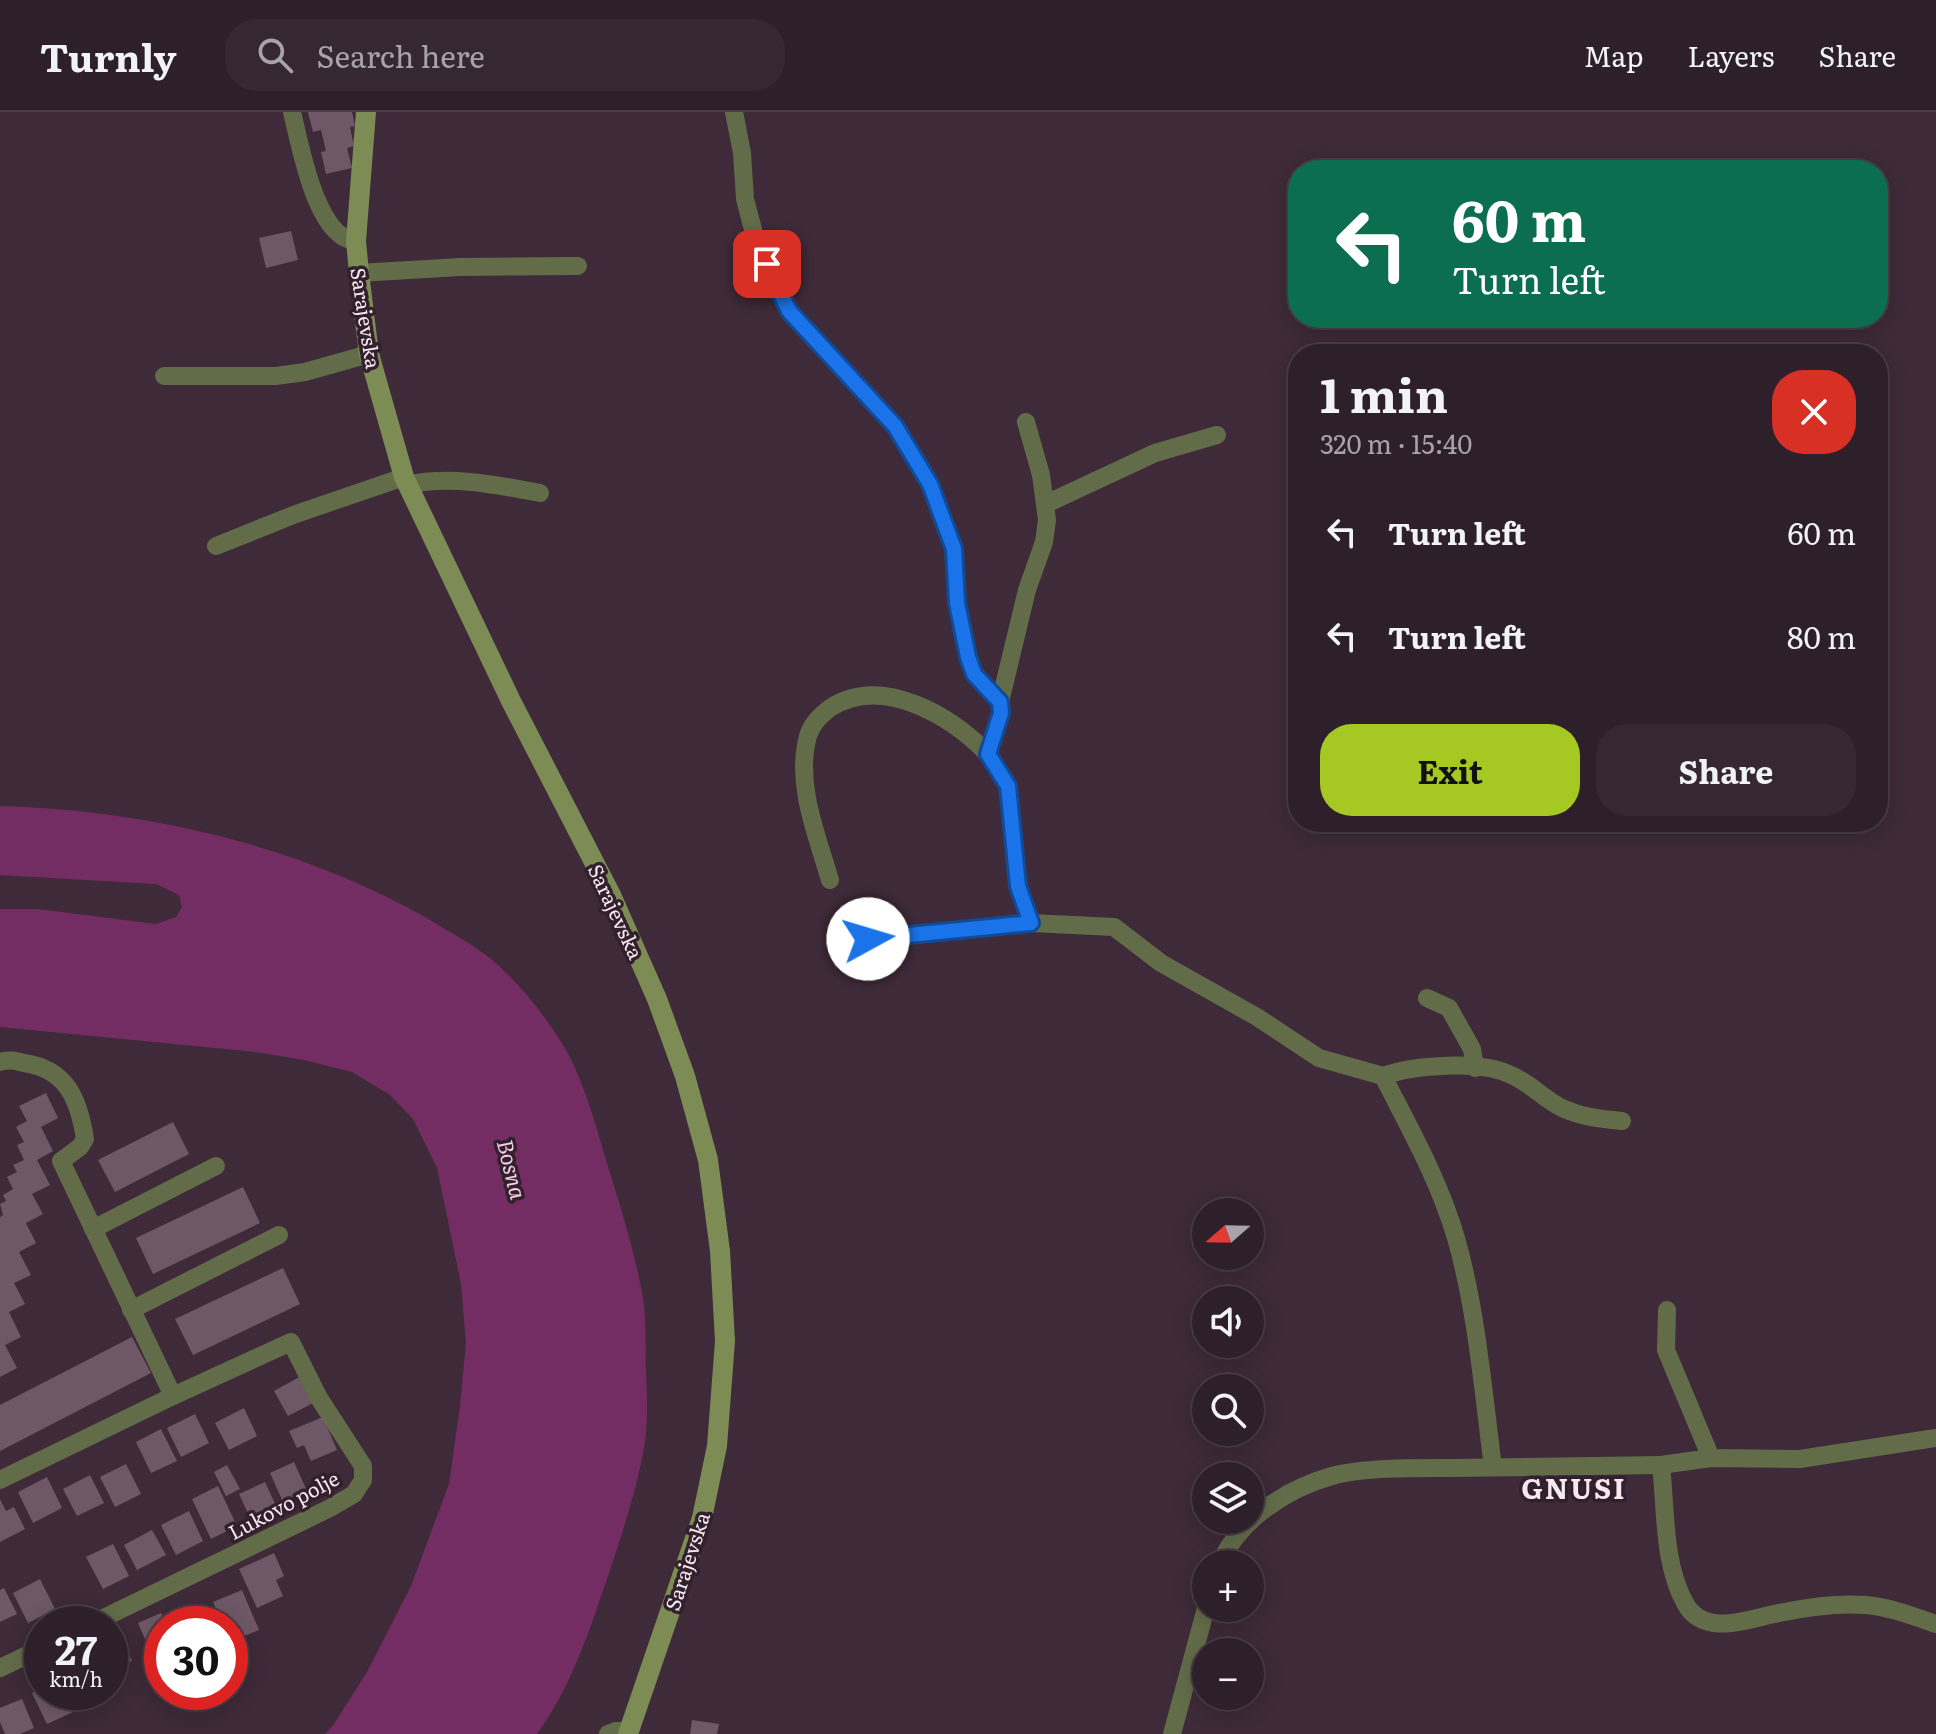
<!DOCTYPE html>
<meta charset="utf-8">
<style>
:root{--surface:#2e202a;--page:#362832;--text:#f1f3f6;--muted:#a7a3a8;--line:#493e47;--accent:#a5c822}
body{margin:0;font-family:Literata,serif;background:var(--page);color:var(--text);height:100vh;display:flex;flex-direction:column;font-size:30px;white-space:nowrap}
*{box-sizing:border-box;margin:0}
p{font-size:26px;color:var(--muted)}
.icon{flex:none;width:44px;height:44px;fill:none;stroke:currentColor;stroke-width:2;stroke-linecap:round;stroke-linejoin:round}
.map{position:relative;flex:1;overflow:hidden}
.panel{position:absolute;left:1288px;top:232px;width:600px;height:488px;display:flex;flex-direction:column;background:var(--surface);border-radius:32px;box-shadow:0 4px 20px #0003,0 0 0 2px var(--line)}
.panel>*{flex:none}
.guide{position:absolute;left:1288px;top:48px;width:600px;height:168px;border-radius:32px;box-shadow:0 4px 20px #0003,0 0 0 2px var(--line);background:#0b6e4f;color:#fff;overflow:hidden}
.needle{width:52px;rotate:250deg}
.buttons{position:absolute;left:1192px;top:1086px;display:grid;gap:16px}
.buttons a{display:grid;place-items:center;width:72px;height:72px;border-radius:50%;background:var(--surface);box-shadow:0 4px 20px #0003,0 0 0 2px var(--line);font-size:40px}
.speed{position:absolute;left:24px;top:1494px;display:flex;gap:16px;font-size:40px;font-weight:700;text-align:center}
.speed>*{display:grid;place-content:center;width:104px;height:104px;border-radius:50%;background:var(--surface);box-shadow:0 4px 20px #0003,0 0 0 2px var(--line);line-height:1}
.speed small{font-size:20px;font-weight:400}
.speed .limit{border:12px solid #d22;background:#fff;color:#111}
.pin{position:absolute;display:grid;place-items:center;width:68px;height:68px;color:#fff;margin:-34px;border-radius:16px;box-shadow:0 4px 12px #0006}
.me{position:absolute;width:88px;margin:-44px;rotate:84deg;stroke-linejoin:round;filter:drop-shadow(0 0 6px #0008)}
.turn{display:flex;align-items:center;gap:28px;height:168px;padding:0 32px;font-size:36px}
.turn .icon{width:104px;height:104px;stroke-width:2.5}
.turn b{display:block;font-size:56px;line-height:68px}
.round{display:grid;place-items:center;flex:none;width:84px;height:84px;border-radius:32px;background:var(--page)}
.head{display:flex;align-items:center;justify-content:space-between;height:136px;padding:0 32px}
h1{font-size:48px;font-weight:700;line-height:60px}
.action{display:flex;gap:16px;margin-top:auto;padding:16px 32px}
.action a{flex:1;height:92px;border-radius:32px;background:var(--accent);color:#111;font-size:32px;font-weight:700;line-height:92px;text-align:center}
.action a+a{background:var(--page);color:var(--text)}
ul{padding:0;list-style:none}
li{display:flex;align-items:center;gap:24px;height:104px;padding:0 32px}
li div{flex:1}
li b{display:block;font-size:30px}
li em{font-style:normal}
header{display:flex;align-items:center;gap:48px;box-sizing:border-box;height:112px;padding:0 40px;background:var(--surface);border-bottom:2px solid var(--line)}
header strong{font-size:38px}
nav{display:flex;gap:44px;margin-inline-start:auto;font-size:28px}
.search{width:560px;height:72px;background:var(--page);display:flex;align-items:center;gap:20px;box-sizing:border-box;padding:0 28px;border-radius:32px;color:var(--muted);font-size:30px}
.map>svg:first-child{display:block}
.water{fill:#742d62}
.building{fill:#6e5867}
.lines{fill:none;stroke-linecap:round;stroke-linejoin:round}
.street{stroke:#626c49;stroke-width:18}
.secondary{stroke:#7c8c54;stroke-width:20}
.route-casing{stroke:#114b97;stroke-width:20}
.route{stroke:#1a73e8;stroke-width:14}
.labels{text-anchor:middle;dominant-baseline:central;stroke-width:7;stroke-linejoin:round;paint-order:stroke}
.street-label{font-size:20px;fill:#f6e8f1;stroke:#33202d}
.water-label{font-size:22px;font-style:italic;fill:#f6cce8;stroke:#33202d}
.district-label{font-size:28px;font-weight:bold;letter-spacing:2px;fill:#f6e8f1;stroke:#33202d}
</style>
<header>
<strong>Turnly</strong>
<div class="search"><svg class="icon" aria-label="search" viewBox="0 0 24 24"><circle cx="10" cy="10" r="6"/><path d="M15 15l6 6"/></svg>Search here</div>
<nav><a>Map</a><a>Layers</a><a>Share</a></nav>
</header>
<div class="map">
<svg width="1936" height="1622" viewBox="0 0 1936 1622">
<rect width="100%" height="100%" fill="#3e2a38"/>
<path class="water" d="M0 694C146 698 297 733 425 805 449 820 478 834 499 854 523 876 546 905 563 933 582 964 596 1013 606 1048 620 1093 635 1140 643 1186 647 1210 645 1237 646 1261 647 1283 648 1308 645 1330 638 1374 623 1419 609 1461 590 1517 572 1574 537 1622H325L334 1612 367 1560 411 1474 449 1372 460 1294 466 1231 461 1172 437 1056 413 1007 390 983 352 960 304 948 256 940 0 915V797H38L156 812 176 805 182 795 179 783 156 772 0 763Z"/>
<g class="building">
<path d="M308 0H352L355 14 350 15 354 34 347 36 352 56 326 62 321 40 326 39 321 18 313 20Z"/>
<path d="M291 119 298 148 266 156 259 126Z"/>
<path d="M46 981 58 1006 41 1015 53 1039 37 1048 50 1073 32 1082 43 1102 26 1111 36 1131 19 1140 31 1163 14 1171 25 1192 9 1200 21 1225 5 1233 17 1256 0 1265V1105L3 1103 0 1092 6 1089 3 1083 13 1077 7 1065 17 1060 13 1053 24 1048 17 1033 24 1030 16 1015 27 1009 19 994Z"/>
<path d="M173 1010 189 1042 115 1080 98 1048Z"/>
<path d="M243 1075 260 1111 153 1162 136 1126Z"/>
<path d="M283 1156 300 1192 193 1243 175 1207Z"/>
<path d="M132 1225 151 1261 0 1339V1293Z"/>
<path d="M303 1263 317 1289 288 1304 274 1279Z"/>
<path d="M244 1296 257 1324 229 1338 215 1311Z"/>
<path d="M195 1302 209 1331 181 1345 167 1316Z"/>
<path d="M323 1305 337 1338 311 1349 304 1333 297 1336 289 1319Z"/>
<path d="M161 1317 177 1349 151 1361 136 1330Z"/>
<path d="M294 1350 307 1379 283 1390 270 1361Z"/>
<path d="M126 1352 141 1382 115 1395 100 1365Z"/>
<path d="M227 1353 240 1377 226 1384 214 1360Z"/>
<path d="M90 1363 104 1391 77 1404 63 1377Z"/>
<path d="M47 1365 62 1396 33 1411 18 1380Z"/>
<path d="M265 1370 278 1398 252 1410 239 1382Z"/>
<path d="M218 1374 237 1414 211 1427 192 1387Z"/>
<path d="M0 1387 6 1399 14 1395 25 1417 0 1430Z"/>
<path d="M189 1399 203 1429 176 1443 161 1413Z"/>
<path d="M152 1418 166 1443 137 1458 124 1433Z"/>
<path d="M113 1432 129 1464 103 1477 86 1445Z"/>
<path d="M274 1441 284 1464 276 1468 283 1484 257 1496 239 1457Z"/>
<path d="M40 1467 55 1497 28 1511 13 1481Z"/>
<path d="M4 1476 17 1502 0 1510V1478Z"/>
<path d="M242 1478 259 1518 230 1530V1512H222L213 1490Z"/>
<path d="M161 1501 166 1512H162V1536L151 1541 138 1511Z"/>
<path d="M120 1520 132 1549 110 1558V1524Z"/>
<path d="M42 1576V1580H64L73 1600 47 1612 32 1581Z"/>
<path d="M74 1580H107L110 1586 82 1599Z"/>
<path d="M22 1587 34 1616 20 1622H5L0 1610V1596Z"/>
<path d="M692 1608 719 1612 717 1622H690Z"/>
</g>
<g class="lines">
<g class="street">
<path d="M292 0C300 32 316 127 356 129"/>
<path d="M734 0 742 41 745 87 756 129 789 199 895 314 930 372 954 437 957 491 968 545 974 562 1000 590 1001 601 988 642 1008 674 1018 774 1031 811 1114 815 1161 851 1257 905 1319 946 1383 964C1410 1017 1439 1068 1456 1126 1477 1200 1483 1279 1493 1355"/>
<path d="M359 161 460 155 578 154"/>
<path d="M164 264H276L305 260 369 242"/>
<path d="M407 373C450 363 497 373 540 381"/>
<path d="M1046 392 1155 341 1217 323"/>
<path d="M216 434 296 402 404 365"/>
<path d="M1000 590 1027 478 1044 430 1047 408 1041 363 1026 310"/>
<path d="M830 768C817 723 795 672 808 624 812 611 820 604 830 596 882 562 951 604 988 642"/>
<path d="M868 827 1031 811"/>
<path d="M1427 886 1449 896 1472 937 1475 956"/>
<path d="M0 950C9 947 16 949 24 951 67 957 79 988 85 1027L80 1035 61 1049 173 1284 0 1368"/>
<path d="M1383 964C1414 953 1480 948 1511 963 1530 971 1544 987 1562 996 1582 1005 1601 1007 1622 1009"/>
<path d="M93 1117 216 1054"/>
<path d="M131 1198 279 1123"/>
<path d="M1667 1198 1666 1238 1711 1346"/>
<path d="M1936 1326 1800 1347 1711 1346 1661 1353C1666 1397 1663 1452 1685 1491 1703 1525 1746 1508 1774 1502 1802 1496 1837 1491 1865 1493 1890 1495 1913 1504 1936 1512"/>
<path d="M1220 1452C1238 1408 1288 1376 1332 1364 1364 1355 1419 1356 1453 1356 1523 1355 1592 1354 1661 1353"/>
<path d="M91 1512 330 1396 354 1382 363 1368V1354L319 1286 291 1230 173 1284"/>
<path d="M0 1556 42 1536"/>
<path d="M608 1622 616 1619H629"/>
<path d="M1172 1622 1206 1496"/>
</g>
<path class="secondary" d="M366 0 356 129 359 161 369 242 404 365 511 589 611 783 657 887 685 964 708 1048 720 1139 725 1229 717 1334 702 1406 628 1622"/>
</g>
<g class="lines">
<defs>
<path id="route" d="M767 152 789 199 895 314 930 372 954 437 957 491 968 545 974 562 1000 590 1001 601 988 642 1008 674 1018 774 1031 811 868 827"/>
</defs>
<use href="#route" class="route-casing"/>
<use href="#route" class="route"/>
</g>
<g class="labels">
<g class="street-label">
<text transform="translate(367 206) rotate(81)">Sarajevska</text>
<text transform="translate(617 799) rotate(65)">Sarajevska</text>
<text transform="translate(283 1392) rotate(-28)">Lukovo polje</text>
<text transform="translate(686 1449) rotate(-72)">Sarajevska</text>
</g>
<g class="water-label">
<text transform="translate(513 1057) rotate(76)">Bosna</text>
</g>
<g class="district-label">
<text x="1574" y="1375">GNUSI</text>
</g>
</g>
</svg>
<div class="buttons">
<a><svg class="needle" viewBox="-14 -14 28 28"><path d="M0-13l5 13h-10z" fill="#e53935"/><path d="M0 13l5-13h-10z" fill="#a7a3a8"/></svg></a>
<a><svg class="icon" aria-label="sound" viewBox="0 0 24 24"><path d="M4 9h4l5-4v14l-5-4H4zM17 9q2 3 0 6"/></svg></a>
<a><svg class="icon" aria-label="search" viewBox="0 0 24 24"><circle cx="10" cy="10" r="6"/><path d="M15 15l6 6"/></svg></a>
<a><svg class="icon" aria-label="layers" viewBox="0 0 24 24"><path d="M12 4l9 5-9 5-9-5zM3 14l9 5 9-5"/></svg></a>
<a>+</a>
<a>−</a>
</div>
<div class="speed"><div>27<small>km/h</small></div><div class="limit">30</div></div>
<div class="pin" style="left:767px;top:152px;background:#d93025"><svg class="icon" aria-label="arrive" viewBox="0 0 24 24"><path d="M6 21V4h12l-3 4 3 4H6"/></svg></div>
<svg class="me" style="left:868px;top:827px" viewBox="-20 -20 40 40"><circle r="19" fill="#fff"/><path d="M0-13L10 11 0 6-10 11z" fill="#1a73e8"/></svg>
<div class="guide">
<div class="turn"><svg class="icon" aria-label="left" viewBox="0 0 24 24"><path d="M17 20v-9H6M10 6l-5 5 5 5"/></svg><div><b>60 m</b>Turn left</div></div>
</div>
<section class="panel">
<div class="head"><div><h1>1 min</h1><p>320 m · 15:40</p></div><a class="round" style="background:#d93025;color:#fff"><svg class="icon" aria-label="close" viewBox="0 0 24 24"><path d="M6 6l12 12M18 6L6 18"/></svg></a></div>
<ul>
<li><svg class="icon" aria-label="left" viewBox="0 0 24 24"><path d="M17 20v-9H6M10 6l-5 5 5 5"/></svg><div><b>Turn left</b></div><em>60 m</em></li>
<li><svg class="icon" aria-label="left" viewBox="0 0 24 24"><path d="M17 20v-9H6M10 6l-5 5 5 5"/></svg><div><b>Turn left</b></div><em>80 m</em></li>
</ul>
<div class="action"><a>Exit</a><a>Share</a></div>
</section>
</div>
